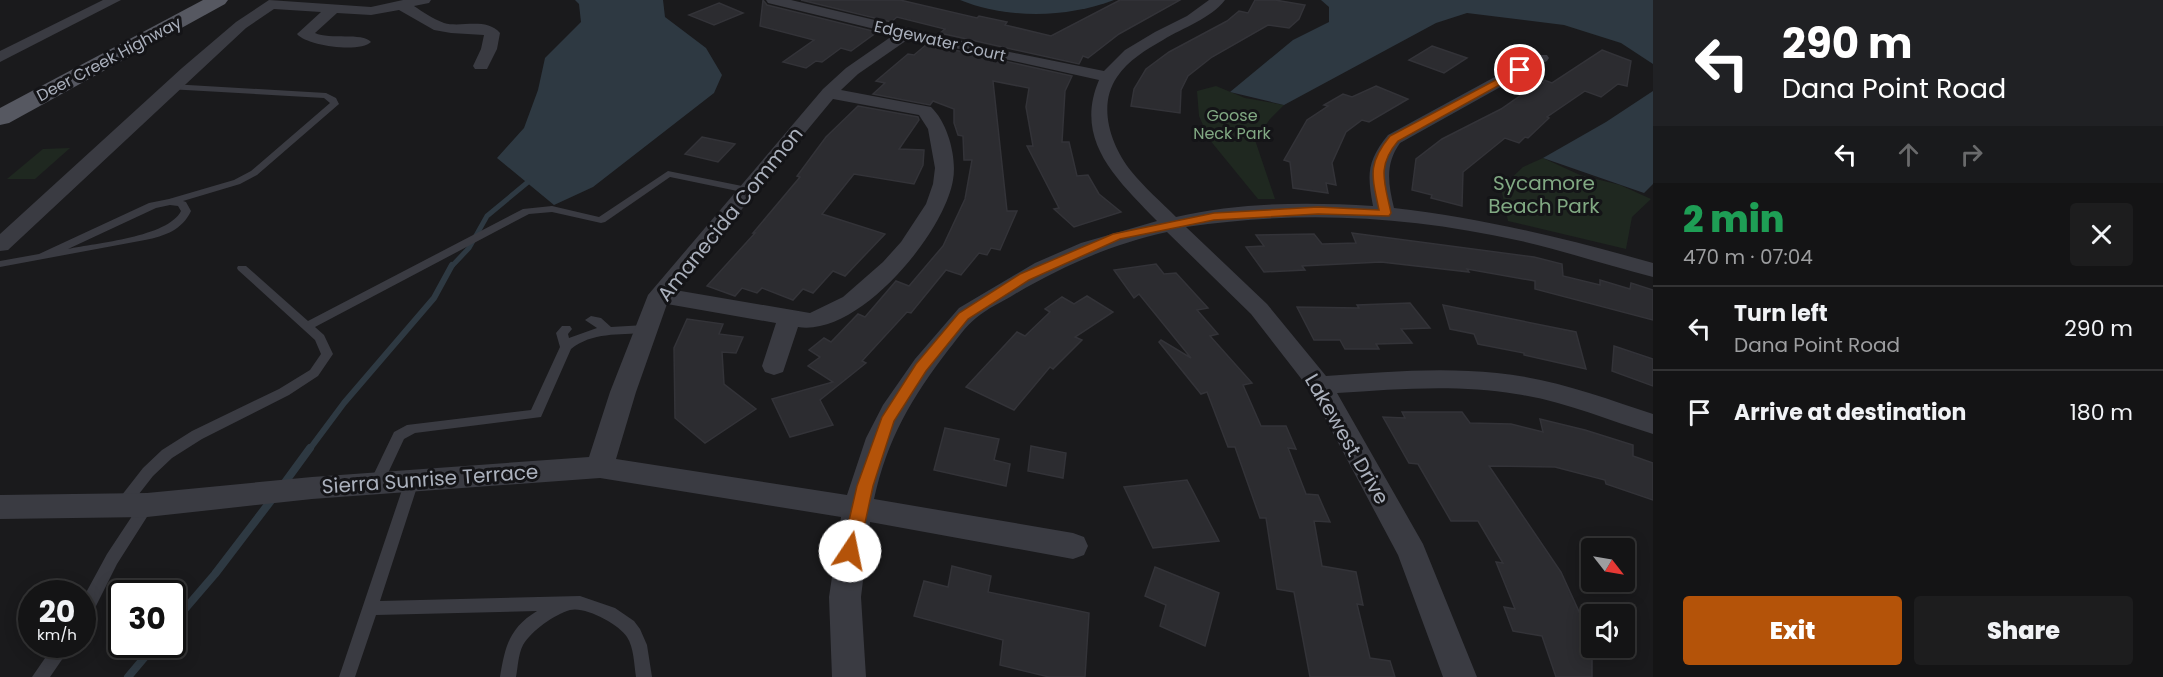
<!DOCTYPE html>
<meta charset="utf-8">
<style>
:root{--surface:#141415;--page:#1d1d1e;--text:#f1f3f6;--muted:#9d9ea0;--line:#333334;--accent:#b45309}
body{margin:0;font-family:Poppins,sans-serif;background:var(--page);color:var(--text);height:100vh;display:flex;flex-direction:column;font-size:22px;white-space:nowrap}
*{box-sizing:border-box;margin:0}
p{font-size:20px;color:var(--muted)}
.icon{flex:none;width:33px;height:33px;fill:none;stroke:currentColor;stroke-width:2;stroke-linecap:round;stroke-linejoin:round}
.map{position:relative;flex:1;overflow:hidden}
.panel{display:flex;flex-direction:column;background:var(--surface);width:510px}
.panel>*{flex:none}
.guide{background:#202124;color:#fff;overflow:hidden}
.needle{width:39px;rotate:121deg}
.fabs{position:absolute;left:1581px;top:538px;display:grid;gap:12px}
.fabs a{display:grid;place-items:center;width:54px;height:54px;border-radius:6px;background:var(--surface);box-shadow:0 3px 15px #0003,0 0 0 2px var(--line);font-size:30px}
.speed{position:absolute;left:18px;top:580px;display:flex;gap:12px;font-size:30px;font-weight:700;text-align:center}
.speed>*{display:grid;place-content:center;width:78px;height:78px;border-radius:50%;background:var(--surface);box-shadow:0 3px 15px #0003,0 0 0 2px var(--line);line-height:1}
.speed small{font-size:15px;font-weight:400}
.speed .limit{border:3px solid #111;border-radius:9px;background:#fff;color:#111}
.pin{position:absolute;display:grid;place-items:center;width:51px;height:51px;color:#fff;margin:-26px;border:3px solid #fff;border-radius:50%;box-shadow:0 2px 6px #0007}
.me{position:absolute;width:66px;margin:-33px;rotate:11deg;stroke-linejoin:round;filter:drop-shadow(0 0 4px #0008)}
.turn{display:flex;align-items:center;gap:21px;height:126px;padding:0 30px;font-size:27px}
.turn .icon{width:78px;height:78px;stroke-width:2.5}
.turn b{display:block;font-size:42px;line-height:51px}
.lanes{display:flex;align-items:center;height:57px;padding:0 30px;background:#0003;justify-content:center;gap:30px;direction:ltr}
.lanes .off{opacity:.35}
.round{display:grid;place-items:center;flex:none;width:63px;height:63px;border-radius:6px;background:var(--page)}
.headline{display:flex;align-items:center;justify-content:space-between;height:102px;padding:0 30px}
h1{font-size:36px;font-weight:800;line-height:45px;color:#1e9e55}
.cta{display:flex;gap:12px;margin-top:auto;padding:12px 30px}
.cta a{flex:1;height:69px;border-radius:6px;background:var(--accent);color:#fff;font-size:24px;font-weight:800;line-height:69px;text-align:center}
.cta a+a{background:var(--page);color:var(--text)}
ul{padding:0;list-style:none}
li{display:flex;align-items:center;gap:18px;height:84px;padding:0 30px;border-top:2px solid var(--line)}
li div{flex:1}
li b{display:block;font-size:22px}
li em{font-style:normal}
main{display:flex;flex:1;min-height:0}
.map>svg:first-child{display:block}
.green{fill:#1f2820}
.water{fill:#2e3942}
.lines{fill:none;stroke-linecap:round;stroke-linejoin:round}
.stream-far2{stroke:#2e3942;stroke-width:5}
.stream-far1{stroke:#2e3942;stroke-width:6}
.stream{stroke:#2e3942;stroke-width:8}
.building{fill:#2c2c30;stroke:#333338;stroke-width:1.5}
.service{fill:#3a3b42;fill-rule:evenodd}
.minor{fill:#3a3b42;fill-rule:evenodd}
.primary{fill:#565861;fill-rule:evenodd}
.route{fill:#b45309;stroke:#753606;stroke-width:1.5}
.labels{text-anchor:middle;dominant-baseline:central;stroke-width:6;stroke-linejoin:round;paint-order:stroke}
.far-street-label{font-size:16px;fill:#abb1bd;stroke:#141417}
.far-park-label{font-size:16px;fill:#81a983;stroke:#141417}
.park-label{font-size:20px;fill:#81a983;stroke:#141417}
.street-label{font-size:20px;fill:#abb1bd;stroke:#141417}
</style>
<main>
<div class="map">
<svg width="1653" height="677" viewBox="0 0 1653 677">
<rect width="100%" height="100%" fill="#1a1a1c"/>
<g class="green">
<path d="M1216 86 1245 98 1284 105 1270 119 1255 140 1275 199H1258L1209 139 1199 116 1197 91Z"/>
<path d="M70 148 35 179H7L43 149Z"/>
<path d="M1543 158 1580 175 1620 185 1651 199 1632 217 1626 249 1508 221 1501 188 1523 167Z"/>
</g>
<g class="water">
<path d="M575 0H663L665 17 706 48 722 75 714 93 593 187 554 205 497 158 524 128 538 90 545 58 581 22 579 4Z"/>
<path d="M960 0H1114C1067 18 1007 19 960 0Z"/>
<path d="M1321 0H1653V64L1621 43 1564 25 1467 13 1436 23 1284 105 1230 92 1293 40 1329 22V7Z"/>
<path d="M1653 91V184L1644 193 1543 158 1606 122Z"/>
</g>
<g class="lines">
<path class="stream-far2" d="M451 267 469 248 487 216 528 182"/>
<path class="stream-far1" d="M309 450 344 403 434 298 452 265"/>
<g class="stream">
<path d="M283 485 310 448"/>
<path d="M172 624 215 574 273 498"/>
<path d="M128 677 155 645"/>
</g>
</g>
<g class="building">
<path d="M763 0 767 5 877 32 851 51 841 48 822 62 816 61 806 68 783 62 814 40 760 26Z"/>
<path d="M801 0H900L977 18 979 16 1007 22 1005 25 1051 36 1120 0H1180L1119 34 1088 58 1083 56 1079 64 940 33 945 29 897 17 891 22Z"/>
<path d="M1255 0H1275L1305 5 1299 19 1289 28 1268 25 1212 57 1188 76 1181 90 1180 113 1131 106 1134 89 1146 69 1169 52 1227 21 1239 11 1248 13Z"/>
<path d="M719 3 743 13 714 25 689 15Z"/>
<path d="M927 44 1072 76 1065 91 1062 142H1069L1077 176 1088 175 1099 194 1121 212 1074 227 1054 209 1059 208 1027 146H1033L1026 107 1029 88 993 81 1007 211H1017L1000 250 991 248 987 255 979 253 961 275 946 270 911 313 907 312 862 361 866 363 820 400 833 425 790 437 772 399 833 382 808 366 820 357 809 350 824 338 831 342 858 314 865 317 896 281 909 286 943 246 965 199 972 160H964L963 136 958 135 954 123V109L933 101 930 105 873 94 885 83 876 81 908 54 914 55Z"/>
<path d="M1432 46 1467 58 1444 73 1409 60Z"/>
<path d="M1602 50 1631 61 1627 86 1618 84 1601 97 1585 91 1547 117 1549 118 1528 138 1525 137 1519 143 1505 138 1463 172 1462 206 1431 198 1432 195 1412 190 1416 159 1442 139 1501 109 1540 82 1543 83 1544 80 1552 83Z"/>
<path d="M1376 86 1408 99 1369 122 1362 120 1346 132 1332 163 1336 185 1326 183 1328 193 1293 188 1290 162 1284 160 1307 120 1328 106 1324 105 1343 94 1352 97Z"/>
<path d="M858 106 918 117 919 120 899 149 924 150 923 165 914 184 854 174 822 214 885 234 845 276 833 271 813 293 803 289 793 300 762 288 757 293 742 288 735 296 707 286 755 233H753L800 177 797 176 826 137Z"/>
<path d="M702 137 735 144 718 162 685 154Z"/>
<path d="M1352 233 1534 257 1562 264 1563 276 1600 285V280L1630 289 1631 283 1653 290V320L1535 289V281L1467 269 1469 272 1381 262 1302 266 1305 270 1264 272 1246 247 1264 246 1256 235 1314 234 1322 244 1356 243Z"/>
<path d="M1156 264 1164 274 1176 273 1208 308 1197 310 1218 334 1210 336 1252 383 1243 385 1261 426H1286L1296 449 1288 448 1306 494 1318 495 1330 522 1314 521 1322 566 1356 572 1363 605 1357 604 1370 658 1390 661 1395 677H1310L1294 592 1277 589 1266 518H1260L1235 447H1228L1207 392 1201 394 1159 342 1161 340 1191 358 1139 294 1134 298 1114 270Z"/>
<path d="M1087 296 1113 312 1075 337 1082 340 1053 369 1050 367 1014 410 966 387 1017 332 1025 336 1050 312 1045 309 1062 297 1074 304Z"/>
<path d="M1410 303 1430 328 1401 329 1412 343 1376 344 1379 349H1345L1340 340H1314L1297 307 1359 308 1357 305Z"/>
<path d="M1443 305 1576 332 1586 369 1524 355V353L1478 344 1474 334 1450 329Z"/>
<path d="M687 319 723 324 719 334 743 337 736 353 722 352 724 384 756 409 705 443 675 418 674 348Z"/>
<path d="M1614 346 1653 359V386L1612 371Z"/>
<path d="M1402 412H1462L1470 423 1511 424 1543 432 1540 419 1585 430 1633 445V456L1653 463V500L1606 484 1605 480 1555 467 1489 466 1561 572 1592 640V677H1556L1542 636 1513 631 1504 607 1515 609 1496 562 1503 563 1478 521H1451L1418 464 1409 463 1383 417 1405 418Z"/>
<path d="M945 428 999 439 994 460 1010 464 1006 486 934 470Z"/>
<path d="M1031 446 1066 453 1063 478 1028 471Z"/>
<path d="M1187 480 1219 541 1153 548 1124 487Z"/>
<path d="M952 566 991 576 988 592 1089 613 1085 677H1049L1000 665 1003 640 914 616 924 581 948 587Z"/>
<path d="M1155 567 1219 593 1205 646 1160 626 1166 605 1145 596Z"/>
</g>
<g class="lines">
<g class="service">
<path d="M171 84 326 93 336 98 339 104 257 175 240 184 183 201 186 202 191 211C182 230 165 236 145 240L0 267V261L39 254 149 203 169 199 234 180 251 171 330 103 324 98 168 89V85ZM170 205 178 206 181 211C168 237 96 243 68 249L156 208Z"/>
<path d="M668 171 747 187 752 190 747 193 670 177 605 222 601 223 552 212 529 214 315 327 324 335 333 354 318 376 289 395 202 439 172 458 153 476 128 508 123 510 118 508 116 504 118 500 143 468 162 450 192 431 279 389 310 370 321 354 315 340 238 270 237 268 238 266H246L308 321 523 209 552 206 599 217Z"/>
<path d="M591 316 601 318 611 327 645 325 651 329 645 333C619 335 592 332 571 349L541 417 415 433 404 439 381 488 376 490 371 488 369 484 394 432 407 425 531 410 560 347 556 333 562 326H570L572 329 568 334 569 338 597 328 585 320Z"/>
<path d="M412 475 417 477 419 481 380 601 580 596 615 608 634 621 640 629 647 645 652 677H636C634 664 634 648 627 637 619 624 585 606 570 610 554 615 532 630 523 645 518 655 518 667 516 677H500C505 647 509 628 537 611L376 615 355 677H339L405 481 407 477Z"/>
<path d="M147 499 152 501 154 505 152 509 117 564 88 622 82 624V600L107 554 142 501Z"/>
<path d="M54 645H72L50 677H32Z"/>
</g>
<g class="minor">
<path d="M103 0H121L0 62V51Z"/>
<path d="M269 0 371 7 403 0H431L429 3 414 6C423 12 433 19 444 23 461 28 486 17 500 33L497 49 487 69H475L473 66 481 49 484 35 451 33 434 30 399 10 371 15 337 13 315 33C330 40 362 32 371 42 360 53 307 46 297 34L321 12 274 9 246 28 8 250 0 251V234L182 68 236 22Z"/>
<path d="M766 0H791L1000 50 1104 71 1125 50 1155 32 1187 16 1209 0H1225C1210 19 1184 27 1163 40 1146 50 1128 60 1117 77 1097 106 1111 146 1131 171 1144 187 1161 202 1176 217 1240 202 1308 202 1373 206 1367 174 1367 161 1388 135L1535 55H1547L1549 58 1547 61 1400 143C1385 164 1388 183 1394 208 1482 218 1568 239 1653 263V277C1609 266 1565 251 1521 241 1406 216 1303 210 1186 227L1267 304 1326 376C1383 372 1440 367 1497 373 1551 378 1602 397 1653 414V434C1607 420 1564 401 1516 394 1457 384 1396 389 1337 393L1423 544 1477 677H1443L1398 555 1310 390 1251 314 1167 232C1112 244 1063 266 1015 294 1002 302 988 308 976 318 965 327 958 338 949 349 912 397 887 439 874 499L1073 533 1084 537 1088 546 1084 555 1073 559 870 522 861 597 866 677H832L829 597 841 517 600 478 312 499 147 517 0 519V495L147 493 312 477 589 457 610 392 648 295 823 89 846 68 895 34 768 3ZM910 38 1099 80C1073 141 1118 180 1157 221L1081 243 1035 263 959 308 915 359 883 405 866 438 847 495 616 459 636 392 667 304 776 323 762 366 765 372 774 375 783 372 798 327C858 337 944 234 953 180 957 158 948 123 931 107L841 90 858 74ZM833 99 919 115 928 129 935 168 933 184 926 204 901 242 883 262 843 297 810 313 675 290Z"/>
</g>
<path class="primary" d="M203 0H228L225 4 9 123 0 125V108Z"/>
</g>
<path class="route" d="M1520 67 1525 70 1523 72 1398 141C1376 167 1385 183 1391 213L1389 216 1318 214 1214 220 1120 239 1029 280 968 319 926 371 894 421 873 486 859 551 856 556 850 558 844 556 842 551 857 486 882 417 916 364 959 313 1020 274 1113 234 1214 213 1318 207 1379 210C1372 176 1367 164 1390 136Z"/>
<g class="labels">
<g class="far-street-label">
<text transform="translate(940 41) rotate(13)">Edgewater Court</text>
<text transform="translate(109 59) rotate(-28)">Deer Creek Highway</text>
</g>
<g class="far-park-label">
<text x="1232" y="115">Goose<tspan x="1232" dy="18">Neck Park</tspan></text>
</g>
<g class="park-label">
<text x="1544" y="183">Sycamore<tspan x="1544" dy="23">Beach Park</tspan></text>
</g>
<g class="street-label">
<text transform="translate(730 214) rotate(-51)">Amanecida Common</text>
<text transform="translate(1347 439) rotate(60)">Lakewest Drive</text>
<text transform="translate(430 479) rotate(-4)">Sierra Sunrise Terrace</text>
</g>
</g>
</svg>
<div class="fabs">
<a><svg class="needle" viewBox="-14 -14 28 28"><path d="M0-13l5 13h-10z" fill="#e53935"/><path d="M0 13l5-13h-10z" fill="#9d9ea0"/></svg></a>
<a><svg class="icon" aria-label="sound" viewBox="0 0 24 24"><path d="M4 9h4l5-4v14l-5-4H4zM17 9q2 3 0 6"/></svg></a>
</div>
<div class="speed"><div>20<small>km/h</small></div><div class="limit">30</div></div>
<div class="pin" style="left:1520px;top:70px;background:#d93025"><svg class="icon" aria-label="arrive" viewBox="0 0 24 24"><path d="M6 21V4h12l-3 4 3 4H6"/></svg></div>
<svg class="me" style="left:850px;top:551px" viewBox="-20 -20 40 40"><circle r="19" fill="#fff"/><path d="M0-13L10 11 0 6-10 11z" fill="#b45309"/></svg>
</div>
<section class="panel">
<div class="guide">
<div class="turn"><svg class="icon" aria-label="left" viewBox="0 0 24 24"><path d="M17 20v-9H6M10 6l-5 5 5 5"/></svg><div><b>290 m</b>Dana Point Road</div></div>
<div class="lanes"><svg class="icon" aria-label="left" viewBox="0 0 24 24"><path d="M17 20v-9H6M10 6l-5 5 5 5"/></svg><svg class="icon off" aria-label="ahead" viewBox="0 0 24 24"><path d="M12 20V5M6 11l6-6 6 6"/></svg><svg class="icon off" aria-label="right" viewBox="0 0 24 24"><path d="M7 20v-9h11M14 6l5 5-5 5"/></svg></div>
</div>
<div class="headline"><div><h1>2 min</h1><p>470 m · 07:04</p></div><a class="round"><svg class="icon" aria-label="close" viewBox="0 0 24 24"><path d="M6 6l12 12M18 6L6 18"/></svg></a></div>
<ul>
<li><svg class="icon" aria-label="left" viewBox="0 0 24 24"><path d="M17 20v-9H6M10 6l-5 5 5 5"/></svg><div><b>Turn left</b><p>Dana Point Road</p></div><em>290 m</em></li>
<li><svg class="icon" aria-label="arrive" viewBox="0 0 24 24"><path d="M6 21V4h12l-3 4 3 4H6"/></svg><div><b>Arrive at destination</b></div><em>180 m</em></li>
</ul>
<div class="cta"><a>Exit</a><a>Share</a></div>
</section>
</main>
